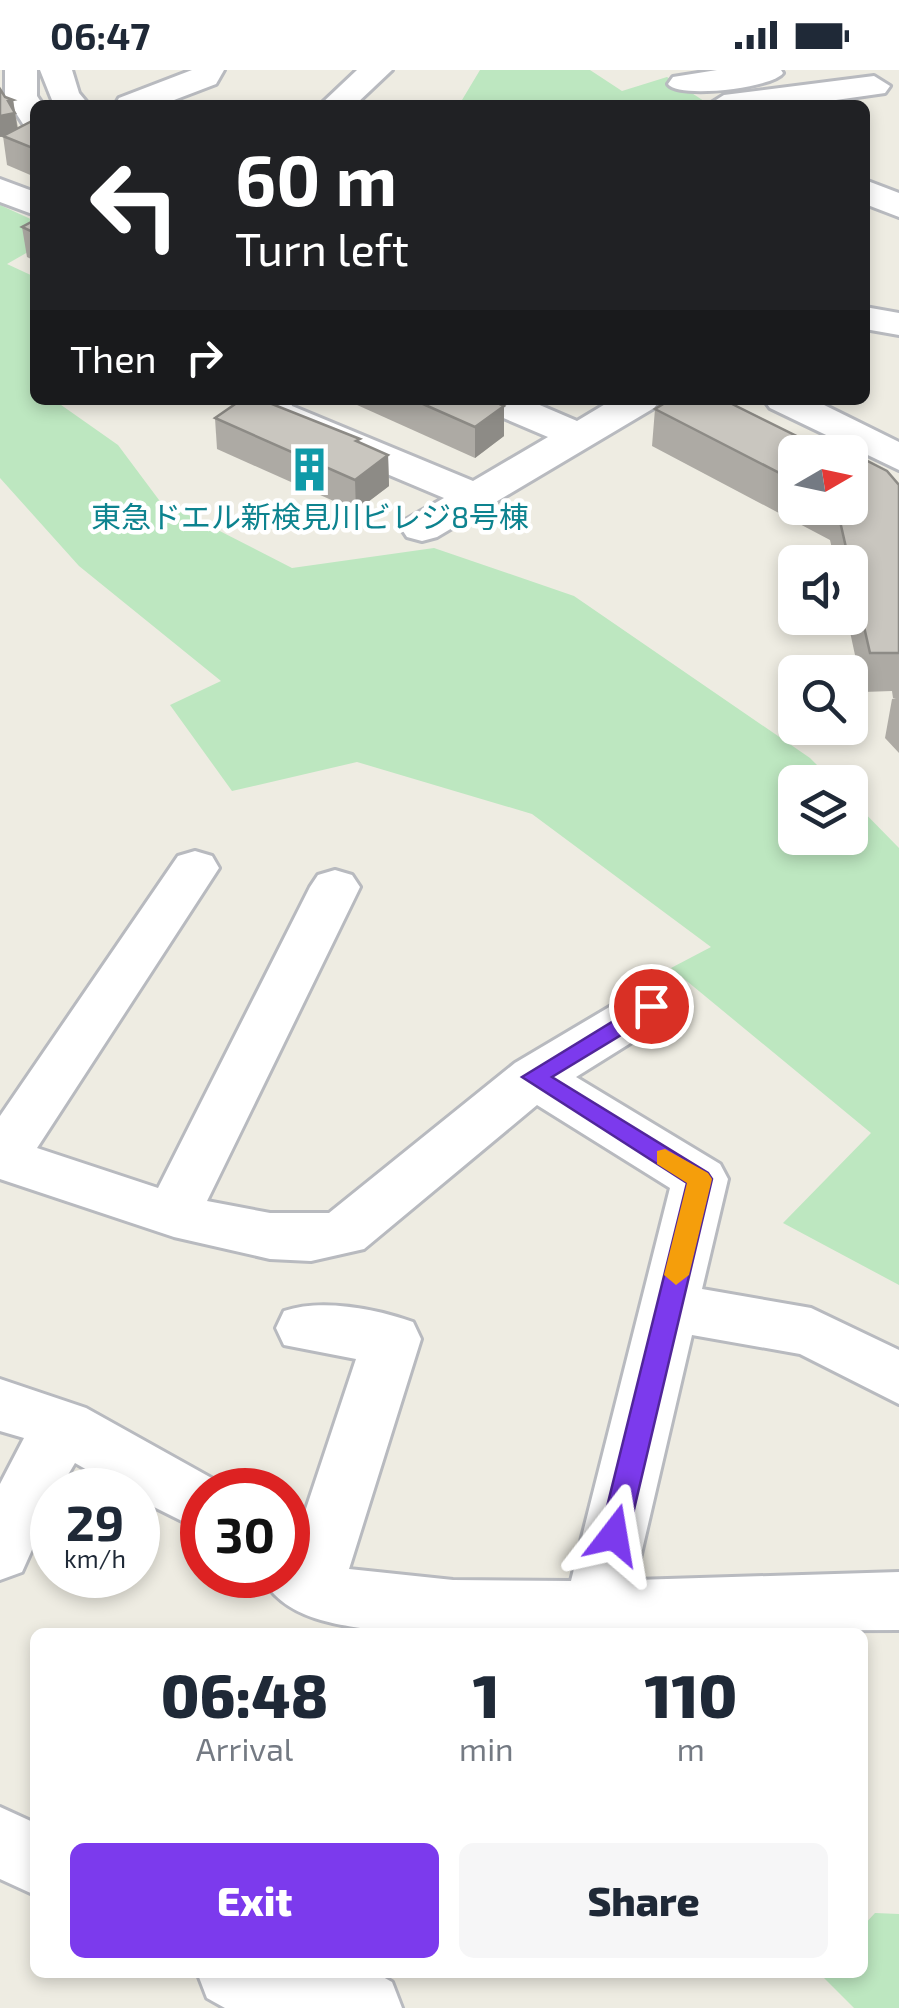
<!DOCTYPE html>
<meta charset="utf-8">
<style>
:root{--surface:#fff;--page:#f6f6f7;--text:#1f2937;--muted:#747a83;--accent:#7c3aed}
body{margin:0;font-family:"Exo 2","Noto Sans JP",sans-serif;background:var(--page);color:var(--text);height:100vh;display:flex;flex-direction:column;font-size:38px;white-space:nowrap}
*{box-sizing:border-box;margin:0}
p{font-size:32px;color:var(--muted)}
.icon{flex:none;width:55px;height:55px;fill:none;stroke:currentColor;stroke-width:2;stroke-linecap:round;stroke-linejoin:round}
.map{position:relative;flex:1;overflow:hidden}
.details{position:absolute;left:30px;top:1558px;width:838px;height:350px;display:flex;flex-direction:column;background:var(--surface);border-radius:15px;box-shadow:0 5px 15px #0003}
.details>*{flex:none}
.guide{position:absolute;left:30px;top:30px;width:840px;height:305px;border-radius:15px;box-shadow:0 5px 15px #0003;background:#202124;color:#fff;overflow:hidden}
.needle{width:65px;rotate:81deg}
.controls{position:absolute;left:778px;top:365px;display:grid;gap:20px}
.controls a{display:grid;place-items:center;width:90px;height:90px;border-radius:15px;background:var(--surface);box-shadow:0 5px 15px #0003;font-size:50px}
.speed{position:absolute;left:30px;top:1398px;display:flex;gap:20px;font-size:50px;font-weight:700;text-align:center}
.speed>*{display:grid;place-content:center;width:130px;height:130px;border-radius:50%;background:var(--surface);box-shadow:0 5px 15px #0003;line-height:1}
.speed small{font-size:25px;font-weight:400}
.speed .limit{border:15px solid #d22;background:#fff;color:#111}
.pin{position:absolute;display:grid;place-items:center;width:85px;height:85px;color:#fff;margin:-42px;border:5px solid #fff;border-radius:50%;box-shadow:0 2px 10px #0007}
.me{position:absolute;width:110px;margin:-55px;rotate:14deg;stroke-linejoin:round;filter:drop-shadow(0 0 8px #0008)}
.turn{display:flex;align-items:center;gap:35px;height:210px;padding:0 40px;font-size:45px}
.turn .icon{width:130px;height:130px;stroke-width:2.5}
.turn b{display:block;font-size:70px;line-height:85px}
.then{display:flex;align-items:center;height:95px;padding:0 40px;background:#0003;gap:20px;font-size:38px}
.eta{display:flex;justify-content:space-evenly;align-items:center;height:170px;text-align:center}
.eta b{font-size:60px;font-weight:800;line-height:70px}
.action{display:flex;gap:20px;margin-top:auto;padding:20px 40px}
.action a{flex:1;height:115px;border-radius:15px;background:var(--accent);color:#fff;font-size:40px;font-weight:800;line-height:115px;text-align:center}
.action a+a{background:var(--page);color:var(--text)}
.status{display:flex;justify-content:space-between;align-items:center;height:70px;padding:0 50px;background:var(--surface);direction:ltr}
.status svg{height:28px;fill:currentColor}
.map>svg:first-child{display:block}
.green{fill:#bde7c0}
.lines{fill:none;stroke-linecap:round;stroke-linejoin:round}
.minor-casing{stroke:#b8babf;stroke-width:6}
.minor{fill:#fff;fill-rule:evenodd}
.wall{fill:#adaaa4;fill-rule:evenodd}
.shaded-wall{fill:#8d8b86}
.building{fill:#c9c6bf;stroke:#8d8b86;stroke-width:2.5}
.route{fill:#7c3aed;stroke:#51269a;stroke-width:2.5}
.slow{fill:#f59e0b}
.labels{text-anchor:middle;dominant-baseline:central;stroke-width:9;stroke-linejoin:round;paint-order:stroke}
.far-culture-label{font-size:30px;fill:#0d838f;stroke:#fff}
</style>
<div class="status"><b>06:47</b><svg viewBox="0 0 49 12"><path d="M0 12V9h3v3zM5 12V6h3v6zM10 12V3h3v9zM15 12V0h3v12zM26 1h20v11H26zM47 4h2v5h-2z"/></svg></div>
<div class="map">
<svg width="899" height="1938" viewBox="0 0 899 1938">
<rect width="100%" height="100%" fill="#eeece2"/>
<g class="green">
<path d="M480 0H590L622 21 667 7 704 31 675 35H459Z"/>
<path d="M0 135 35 151V178L7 194 35 207V330H54L118 375 159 430 292 498 434 478 574 526 810 688 834 712H795V768H850V728L899 778V1215L783 1153 871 1063 671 898 711 877 532 744 357 692 232 721 170 635 221 611 79 496 0 408Z"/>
<path d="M875 1843 899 1844V1938H854L820 1904 862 1902 863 1856Z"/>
</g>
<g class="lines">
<defs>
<g id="minor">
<path d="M5 0H37V26L43 35H35V57L23 54 5 26Z"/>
<path d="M40 0H72L79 23 89 35H54Z"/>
<path d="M192 0H224L216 14 161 35H115L119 28Z"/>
<path d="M357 0H392L355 35H320Z"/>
<path d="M717 0H781L783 3C773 18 678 29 668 14L673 7Z"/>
<path d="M874 6 890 16 885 23 801 35H708L724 25Z"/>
<path d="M0 109 35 122V145L0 132Z"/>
<path d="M865 110 899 123V147L865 134Z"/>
<path d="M865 237 899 243V265L865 259Z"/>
<path d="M250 330H290L292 336 473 411 548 367 480 338 474 330H528L577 351 612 330H660L654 338 437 467 422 471 407 467 401 458 407 449 444 428 261 351Z"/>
<path d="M764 330H814L899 372V400L770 338Z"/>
<path d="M195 781 212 786 219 798 37 1078 158 1118 310 817 318 805 335 800 352 805 360 817 207 1131 270 1143H329L515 993 633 923 651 917 669 923 677 936 669 949 576 1007 720 1094 728 1109 702 1219 811 1238 899 1280V1334L800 1284 692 1265 635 1510 899 1502V1560L398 1562C352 1557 284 1554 261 1505H288V1467L296 1469 356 1289 284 1275 276 1258 284 1241C322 1228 376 1239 413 1252L421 1269 349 1499 453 1510 571 1511 670 1118 537 1035 364 1179 311 1191 270 1189 174 1167 0 1109V1046L178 786Z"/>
<path d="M0 1309 86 1338 224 1415 227 1420H202V1461L138 1429V1420H122L75 1393 59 1420H52V1435L22 1502 0 1510V1414L24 1368 0 1361Z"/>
<path d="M0 1737 35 1753V1825L0 1809Z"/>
<path d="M197 1902H374L392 1912 402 1938H225L207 1928Z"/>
</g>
</defs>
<use href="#minor" class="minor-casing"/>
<use href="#minor" class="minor"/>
</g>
<g class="wall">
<path d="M5 27 13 30 18 58 35 79V107L7 95 3 66Z"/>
<path d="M35 150V191L27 187 22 157Z"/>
<path d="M346 330H491L504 366 475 388Z"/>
<path d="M665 330H724L899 415V683L885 668 892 629 896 628H893L892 621 863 622 847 548H850V492H835L830 470 652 376 655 339 665 333ZM795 382 850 438H795Z"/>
<path d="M215 348 360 373 388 385 389 416 356 441 217 379Z"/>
</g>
<g class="shaded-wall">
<path d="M13 30 18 63 0 67V46L8 31Z"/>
<path d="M504 336V366L475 388V357Z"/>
<path d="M388 385 389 416 356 441 355 410Z"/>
</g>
<g class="building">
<path d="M0 19 5 27 13 30 8 31 15 43 0 46Z"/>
<path d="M32 51H35V79L3 66Z"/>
<path d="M35 150V163L22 157Z"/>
<path d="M241 330H262L360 369 356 371 388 385 355 410 215 348Z"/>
<path d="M414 330H491L504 336 475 357Z"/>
<path d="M670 330H724L825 380 834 374 887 401 899 415V583H870L837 438H850V382H795V411L655 339Z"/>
</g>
<path class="route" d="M651 928 662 936 659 942 552 1007 708 1103 712 1109 628 1465 624 1474 614 1477 604 1474 600 1465 687 1113 522 1007Z"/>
<path class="slow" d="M665 1079 708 1103 712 1109 689 1205 676 1215 664 1205 687 1113 657 1094V1081Z"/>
<defs>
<symbol id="building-bare" viewBox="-9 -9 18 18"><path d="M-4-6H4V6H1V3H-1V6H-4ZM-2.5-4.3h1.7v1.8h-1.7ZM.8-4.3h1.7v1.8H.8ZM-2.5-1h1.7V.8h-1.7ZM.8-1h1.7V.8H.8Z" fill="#0f9aa8" stroke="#fff" stroke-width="2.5" paint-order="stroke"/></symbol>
</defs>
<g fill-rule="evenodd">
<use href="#building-bare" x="278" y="368" width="63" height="63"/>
</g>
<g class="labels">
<g class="far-culture-label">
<text x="310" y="446">東急ドエル新検見川ビレジ8号棟</text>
</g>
</g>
</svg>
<div class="controls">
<a><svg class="needle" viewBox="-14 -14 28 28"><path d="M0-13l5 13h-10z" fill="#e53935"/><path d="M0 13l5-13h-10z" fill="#747a83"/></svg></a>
<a><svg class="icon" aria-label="sound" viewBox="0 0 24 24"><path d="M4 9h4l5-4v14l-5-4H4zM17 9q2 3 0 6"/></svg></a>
<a><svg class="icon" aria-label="search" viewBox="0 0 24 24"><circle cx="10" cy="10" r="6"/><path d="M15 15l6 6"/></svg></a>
<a><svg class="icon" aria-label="layers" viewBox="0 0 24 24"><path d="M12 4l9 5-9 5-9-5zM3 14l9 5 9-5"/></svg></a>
</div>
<div class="speed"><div>29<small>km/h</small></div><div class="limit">30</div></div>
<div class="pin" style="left:651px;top:936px;background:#d93025"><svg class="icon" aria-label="arrive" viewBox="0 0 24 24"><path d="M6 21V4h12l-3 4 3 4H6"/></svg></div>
<svg class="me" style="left:614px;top:1465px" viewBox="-20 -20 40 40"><path d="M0-17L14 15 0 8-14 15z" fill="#7c3aed" stroke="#fff" stroke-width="4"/></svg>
<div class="guide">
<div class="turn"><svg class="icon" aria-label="left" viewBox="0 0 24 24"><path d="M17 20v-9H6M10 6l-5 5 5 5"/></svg><div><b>60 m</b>Turn left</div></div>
<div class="then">Then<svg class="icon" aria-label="right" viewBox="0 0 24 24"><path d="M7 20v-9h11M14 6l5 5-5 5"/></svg></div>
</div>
<section class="details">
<div class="eta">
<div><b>06:48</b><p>Arrival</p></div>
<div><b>1</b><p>min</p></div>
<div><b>110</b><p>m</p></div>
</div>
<div class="action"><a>Exit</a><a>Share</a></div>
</section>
</div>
